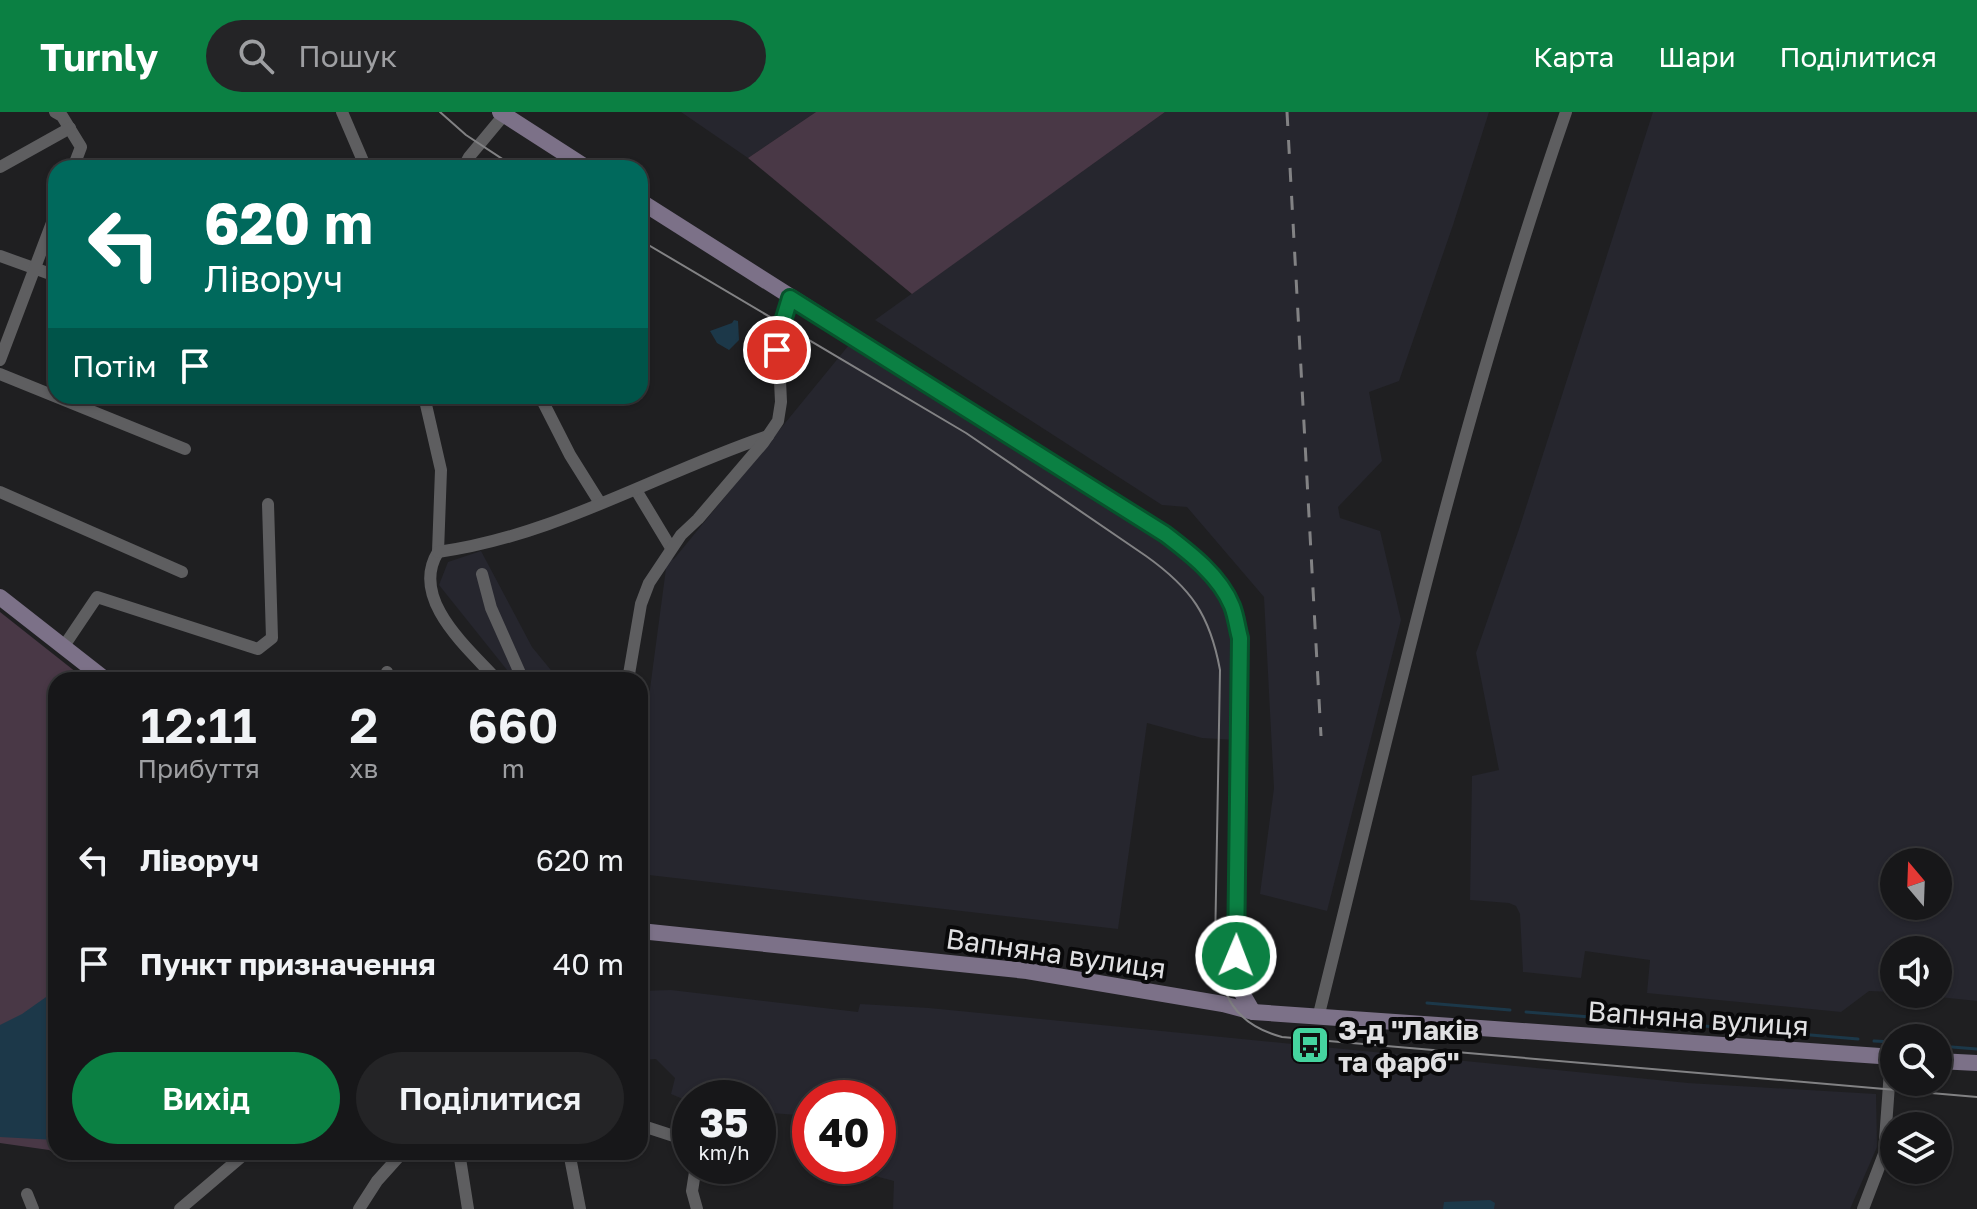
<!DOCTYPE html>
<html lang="uk">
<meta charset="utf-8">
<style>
:root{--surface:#171719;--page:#242426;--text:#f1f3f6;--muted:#9e9fa2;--line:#363638;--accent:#0b8043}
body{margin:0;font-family:"Golos Text",sans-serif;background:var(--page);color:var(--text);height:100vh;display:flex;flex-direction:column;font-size:30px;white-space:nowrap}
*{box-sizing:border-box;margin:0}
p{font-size:26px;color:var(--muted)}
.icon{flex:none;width:44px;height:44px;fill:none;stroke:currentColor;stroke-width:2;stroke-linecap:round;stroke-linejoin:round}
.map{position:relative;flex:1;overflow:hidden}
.details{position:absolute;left:48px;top:560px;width:600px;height:488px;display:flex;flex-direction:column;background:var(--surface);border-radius:24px;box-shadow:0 2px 6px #0004,0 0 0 2px var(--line)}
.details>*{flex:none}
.banner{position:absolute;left:48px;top:48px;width:600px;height:244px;border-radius:24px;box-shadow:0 2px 6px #0004,0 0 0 2px var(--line);background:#00695c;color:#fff;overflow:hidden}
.needle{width:52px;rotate:341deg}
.fabs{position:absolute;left:1880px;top:736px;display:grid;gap:16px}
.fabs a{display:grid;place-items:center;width:72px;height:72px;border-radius:50%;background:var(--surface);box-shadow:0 2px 6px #0004,0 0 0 2px var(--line);font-size:40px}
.speed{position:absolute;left:672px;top:968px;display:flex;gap:16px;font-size:40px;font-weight:700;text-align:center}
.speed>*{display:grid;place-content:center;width:104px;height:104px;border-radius:50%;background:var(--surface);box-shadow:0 2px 6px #0004,0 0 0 2px var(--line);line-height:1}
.speed small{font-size:20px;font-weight:400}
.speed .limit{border:12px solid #d22;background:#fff;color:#111}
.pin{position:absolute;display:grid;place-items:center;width:68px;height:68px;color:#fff;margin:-34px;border:4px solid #fff;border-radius:50%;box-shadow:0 2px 8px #0007}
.me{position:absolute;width:88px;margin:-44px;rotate:1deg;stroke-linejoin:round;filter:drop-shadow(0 0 6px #0008)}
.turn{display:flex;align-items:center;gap:28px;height:168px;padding:0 24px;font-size:36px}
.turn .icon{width:104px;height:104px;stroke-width:2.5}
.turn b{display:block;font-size:56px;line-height:68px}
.then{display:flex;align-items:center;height:76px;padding:0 24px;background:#0003;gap:16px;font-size:30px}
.eta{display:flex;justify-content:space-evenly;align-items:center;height:136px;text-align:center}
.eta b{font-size:48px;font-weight:600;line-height:56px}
.cta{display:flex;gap:16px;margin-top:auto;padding:16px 24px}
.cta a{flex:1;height:92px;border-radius:48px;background:var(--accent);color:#fff;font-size:32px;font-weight:600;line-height:92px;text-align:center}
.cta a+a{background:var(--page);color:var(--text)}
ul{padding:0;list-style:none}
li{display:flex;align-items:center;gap:24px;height:104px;padding:0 24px}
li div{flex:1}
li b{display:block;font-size:30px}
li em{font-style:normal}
header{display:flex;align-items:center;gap:48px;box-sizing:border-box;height:112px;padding:0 40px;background:var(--accent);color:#fff}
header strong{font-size:38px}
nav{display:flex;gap:44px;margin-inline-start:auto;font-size:28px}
.search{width:560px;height:72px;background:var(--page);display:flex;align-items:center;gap:20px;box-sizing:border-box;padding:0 28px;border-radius:44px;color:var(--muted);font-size:30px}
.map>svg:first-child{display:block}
.built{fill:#26262e;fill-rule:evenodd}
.green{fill:#493846}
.water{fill:#1c3849}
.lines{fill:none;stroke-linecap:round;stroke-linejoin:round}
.stream{stroke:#1c3849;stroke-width:3}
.street{stroke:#5e5e60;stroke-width:12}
.secondary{stroke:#7c7188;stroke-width:16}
.tram{stroke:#828284;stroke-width:2}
.rail{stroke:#828284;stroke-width:3;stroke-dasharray:14 14;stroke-linecap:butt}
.route-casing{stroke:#07532c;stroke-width:20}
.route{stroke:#0b8043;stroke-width:14}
.labels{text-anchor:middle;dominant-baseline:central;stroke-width:8;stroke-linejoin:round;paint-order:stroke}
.street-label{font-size:28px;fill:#e0e0e2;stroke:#09090a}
.poi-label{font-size:28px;font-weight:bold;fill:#e0e0e2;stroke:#09090a;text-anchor:start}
</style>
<header>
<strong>Turnly</strong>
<div class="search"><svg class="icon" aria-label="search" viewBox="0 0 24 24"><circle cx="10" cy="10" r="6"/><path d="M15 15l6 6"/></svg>Пошук</div>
<nav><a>Карта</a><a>Шари</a><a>Поділитися</a></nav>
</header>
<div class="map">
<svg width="1977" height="1097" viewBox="0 0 1977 1097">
<rect width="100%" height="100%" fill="#1f1f21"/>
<g class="built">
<path d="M681 0H816L748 46Z"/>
<path d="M1165 0H1489L1453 113 1399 269 1369 280 1382 349 1338 395 1340 406 1380 419 1401 508 1327 799 1260 782 1274 676 1264 485 1187 395 1162 393 875 208Z"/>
<path d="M1653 0H1977V889L1911 882H1938V838H1894V880L1869 879 1841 900 1647 881 1650 848 1585 839 1581 866 1523 860 1520 802 1516 794 1509 791 1470 788 1472 664 1499 658 1476 541 1519 417ZM1938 750V794H1894V750Z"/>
<path d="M853 228 1191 446 1227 498 1233 528 1236 628 1202 626 1147 611 1118 817 640 762V652L667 449 674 447Z"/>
<path d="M481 439 532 535 559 568H515L439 473 448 450Z"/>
<path d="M671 878 858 900 860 892 929 896 1688 971 1876 982 1877 1035 1850 1097H893L894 1069 845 1056 878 1054V986H810V1004L758 1000V986H690V990L671 982 675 966 656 947 641 948 640 879Z"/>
</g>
<g class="green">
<path d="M816 0H1165L912 182 748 46Z"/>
<path d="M0 500 86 568H56V1040H99L69 1050 49 1038 0 1031Z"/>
</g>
<g class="water">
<path d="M734 208 738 209 739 228 729 238 717 231 710 219 732 211Z"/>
<path d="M56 878V1028L0 1025V913L22 902Z"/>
<path d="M1490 1088 1495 1091 1494 1097H1443L1444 1090Z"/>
</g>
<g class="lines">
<g class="stream">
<path d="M1427 891 1510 898"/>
<path d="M1526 900 1629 908"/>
<path d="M1645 909 1858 927"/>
<path d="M1874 929 1894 930"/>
<path d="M1952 935 1977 937"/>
</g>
<g class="street">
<path d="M55 0 62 4 81 35 73 56"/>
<path d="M342 0 366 56"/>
<path d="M0 55 70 16"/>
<path d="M463 56 469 45 504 3"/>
<path d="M0 144 56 164"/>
<path d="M0 248 56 100"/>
<path d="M0 262 185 337"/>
<path d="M260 284 261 287"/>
<path d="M424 284 441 358 438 440C409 487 468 536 497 568"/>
<path d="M540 284 570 343 600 391"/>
<path d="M636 378 671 436"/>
<path d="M0 380 182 460"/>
<path d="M438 440C555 424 658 361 768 324"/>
<path d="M482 462 491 496 523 568"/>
<path d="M64 534 97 485 258 537 272 526 268 392"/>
<path d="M386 568 387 560"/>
<path d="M628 568 641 492 649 471 681 423 698 407 763 331 778 309 781 290 778 226 790 186"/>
<path d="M1318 906C1393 602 1463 296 1566 0"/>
<path d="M640 1013 683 1027 690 1033"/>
<path d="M459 1040 468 1097"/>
<path d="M569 1040 580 1097"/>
<path d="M696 1054 692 1079 697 1097"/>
<path d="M27 1082 33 1097"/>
<path d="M180 1097 247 1040"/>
<path d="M359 1097 377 1069 403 1040"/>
<path d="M1863 1097 1884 1042 1891 945"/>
</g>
<g class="secondary">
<path d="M500 0 587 56"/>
<path d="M640 89 1165 422C1190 441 1219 464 1232 494 1236 504 1237 515 1240 526L1236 844 1239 876 1253 900"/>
<path d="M0 485 106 568"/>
<path d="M640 819 1027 859 1223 892 1253 900 1894 945"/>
<path d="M1938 949 1977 951"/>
</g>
<g class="tram">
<path d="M440 0 466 23 516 56"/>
<path d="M640 128 966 321 1146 444C1191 476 1210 503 1220 558L1215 836C1221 882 1233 912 1282 925L1977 985"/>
</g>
<path class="rail" d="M1287 0 1321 624"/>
</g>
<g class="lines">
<defs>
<path id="route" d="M777 238 778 226 790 186 1165 422C1190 441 1220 464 1232 494 1236 504 1237 515 1240 526L1236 844"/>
</defs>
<use href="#route" class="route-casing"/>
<use href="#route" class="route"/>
</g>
<defs>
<symbol id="bus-square" viewBox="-11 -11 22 22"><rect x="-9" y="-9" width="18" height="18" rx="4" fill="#45d49f" stroke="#09090a"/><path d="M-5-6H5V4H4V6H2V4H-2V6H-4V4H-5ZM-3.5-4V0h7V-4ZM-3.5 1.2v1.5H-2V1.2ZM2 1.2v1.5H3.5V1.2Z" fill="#111"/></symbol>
</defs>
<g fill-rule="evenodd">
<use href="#bus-square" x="1288" y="911" width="44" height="44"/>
</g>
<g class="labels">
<g class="street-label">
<text transform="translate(1056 841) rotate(8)">Вапняна вулиця</text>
<text transform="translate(1698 906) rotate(4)">Вапняна вулиця</text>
</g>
<g class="poi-label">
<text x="1338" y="917">З-д "Лаків<tspan x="1338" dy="32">та фарб"</tspan></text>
</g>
</g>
</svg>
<div class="fabs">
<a><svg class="needle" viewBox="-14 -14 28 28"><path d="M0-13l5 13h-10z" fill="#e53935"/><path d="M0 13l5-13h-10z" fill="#9e9fa2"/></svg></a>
<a><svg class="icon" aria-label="sound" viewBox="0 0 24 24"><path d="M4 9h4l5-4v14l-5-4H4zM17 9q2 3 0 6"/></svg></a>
<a><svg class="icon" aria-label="search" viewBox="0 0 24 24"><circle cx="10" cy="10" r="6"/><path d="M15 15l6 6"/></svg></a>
<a><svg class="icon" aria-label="layers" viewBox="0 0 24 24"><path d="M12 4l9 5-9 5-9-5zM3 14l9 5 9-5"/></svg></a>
</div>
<div class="speed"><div>35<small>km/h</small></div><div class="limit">40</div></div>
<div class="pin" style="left:777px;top:238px;background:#d93025"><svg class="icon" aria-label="arrive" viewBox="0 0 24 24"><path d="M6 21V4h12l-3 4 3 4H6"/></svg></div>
<svg class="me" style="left:1236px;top:844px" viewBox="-20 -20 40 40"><circle r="17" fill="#0b8043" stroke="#fff" stroke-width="3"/><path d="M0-11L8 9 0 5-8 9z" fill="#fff"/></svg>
<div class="banner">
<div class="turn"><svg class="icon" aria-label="left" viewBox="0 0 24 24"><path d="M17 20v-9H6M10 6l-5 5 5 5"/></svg><div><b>620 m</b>Ліворуч</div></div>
<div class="then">Потім<svg class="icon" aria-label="arrive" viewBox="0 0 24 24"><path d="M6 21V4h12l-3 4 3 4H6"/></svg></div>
</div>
<section class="details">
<div class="eta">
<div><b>12:11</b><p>Прибуття</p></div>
<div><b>2</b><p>хв</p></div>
<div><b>660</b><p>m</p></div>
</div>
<ul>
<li><svg class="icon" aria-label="left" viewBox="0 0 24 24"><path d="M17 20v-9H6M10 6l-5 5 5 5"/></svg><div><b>Ліворуч</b></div><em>620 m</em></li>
<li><svg class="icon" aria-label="arrive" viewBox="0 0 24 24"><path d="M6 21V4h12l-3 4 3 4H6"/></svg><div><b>Пункт призначення</b></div><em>40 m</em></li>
</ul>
<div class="cta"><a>Вихід</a><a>Поділитися</a></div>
</section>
</div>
